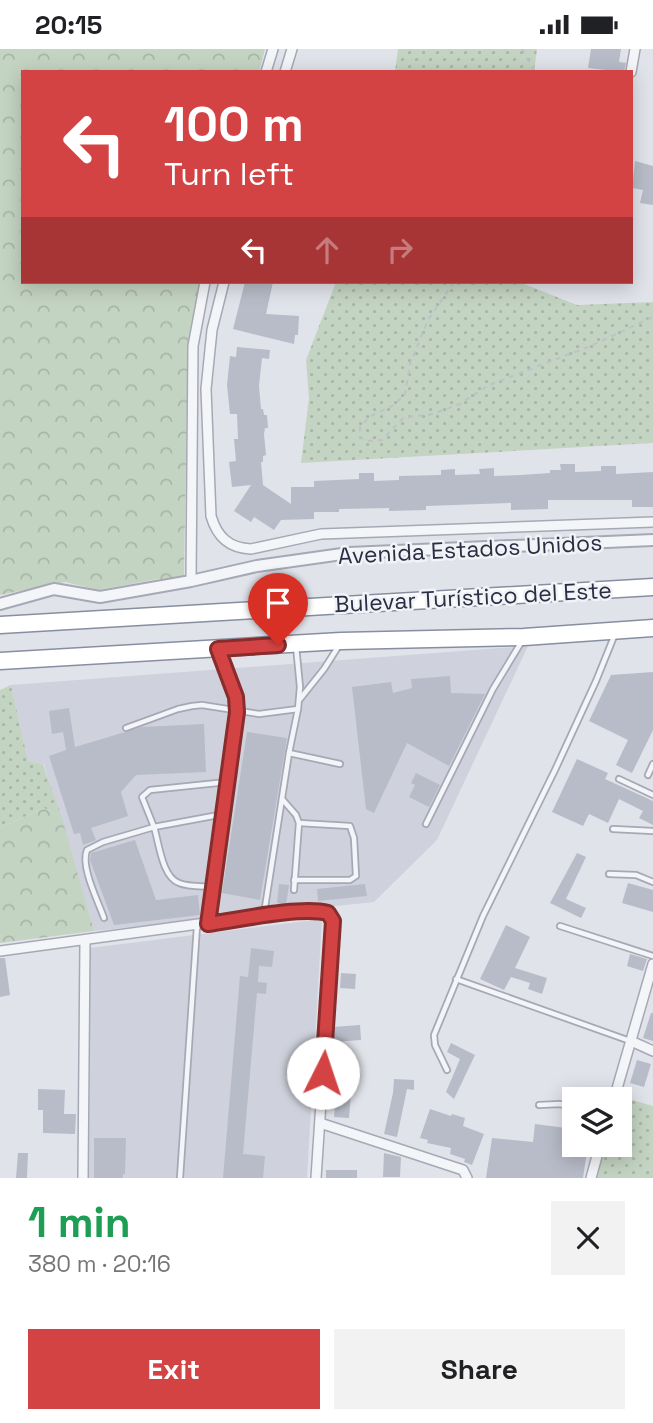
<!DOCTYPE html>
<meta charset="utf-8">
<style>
:root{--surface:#fff;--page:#f2f2f2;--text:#202124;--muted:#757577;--accent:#d34344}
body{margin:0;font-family:"Space Grotesk",sans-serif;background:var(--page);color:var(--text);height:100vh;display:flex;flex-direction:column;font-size:26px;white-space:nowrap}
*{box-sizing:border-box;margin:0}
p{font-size:23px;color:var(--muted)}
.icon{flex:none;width:38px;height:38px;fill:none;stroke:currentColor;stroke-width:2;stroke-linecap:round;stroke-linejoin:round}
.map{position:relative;height:1129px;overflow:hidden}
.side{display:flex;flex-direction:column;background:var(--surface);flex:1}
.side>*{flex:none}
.banner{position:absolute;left:21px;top:21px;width:612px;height:214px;border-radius:0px;box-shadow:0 4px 18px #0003;background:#d34344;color:#fff;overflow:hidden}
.controls{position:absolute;left:562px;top:1038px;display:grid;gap:14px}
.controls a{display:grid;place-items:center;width:70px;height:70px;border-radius:0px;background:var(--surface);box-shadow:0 4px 18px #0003;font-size:35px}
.pin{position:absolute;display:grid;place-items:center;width:60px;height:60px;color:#fff;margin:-72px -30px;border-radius:50% 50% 50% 0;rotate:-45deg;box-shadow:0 0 7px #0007}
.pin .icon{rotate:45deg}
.me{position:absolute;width:77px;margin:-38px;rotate:4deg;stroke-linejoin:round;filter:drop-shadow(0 0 5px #0008)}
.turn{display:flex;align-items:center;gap:24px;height:147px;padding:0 28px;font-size:32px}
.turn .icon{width:91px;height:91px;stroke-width:2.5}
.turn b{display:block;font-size:49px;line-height:60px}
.lanes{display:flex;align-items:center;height:66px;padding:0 28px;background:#0003;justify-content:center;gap:35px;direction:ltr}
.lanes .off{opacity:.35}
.round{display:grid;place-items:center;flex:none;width:74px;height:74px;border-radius:0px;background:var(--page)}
.headline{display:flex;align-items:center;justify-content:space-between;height:119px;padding:0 28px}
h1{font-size:42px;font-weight:700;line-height:52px;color:#1e9e55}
.cta{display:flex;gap:14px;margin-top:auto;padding:14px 28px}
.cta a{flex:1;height:80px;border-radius:0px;background:var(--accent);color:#fff;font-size:28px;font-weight:700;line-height:80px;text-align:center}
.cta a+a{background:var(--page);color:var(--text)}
.status{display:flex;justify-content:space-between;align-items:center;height:49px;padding:0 35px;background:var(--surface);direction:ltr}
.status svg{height:19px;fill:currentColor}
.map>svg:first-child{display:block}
.built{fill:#cfd2dc}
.grass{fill:url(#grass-dots)}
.forest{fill:url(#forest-crowns)}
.building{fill:#b8bcc8}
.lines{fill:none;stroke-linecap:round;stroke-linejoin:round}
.service-casing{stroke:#a6a9b5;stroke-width:8}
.minor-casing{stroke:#a6a9b5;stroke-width:12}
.tertiary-casing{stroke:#a6a9b5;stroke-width:14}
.trunk-casing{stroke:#888ea1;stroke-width:19}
.path{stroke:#bfc1c9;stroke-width:2;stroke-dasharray:5 5;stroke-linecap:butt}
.service{stroke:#f4f5f8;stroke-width:4.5}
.minor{stroke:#f4f5f8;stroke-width:9}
.tertiary{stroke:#f4f5f8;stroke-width:10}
.trunk{stroke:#fff;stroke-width:16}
.route-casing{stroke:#892c2c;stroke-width:18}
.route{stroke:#d34344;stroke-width:12}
.labels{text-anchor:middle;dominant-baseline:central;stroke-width:5;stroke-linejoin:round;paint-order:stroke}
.street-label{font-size:23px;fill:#292e43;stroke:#f1f3f7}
</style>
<div class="status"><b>20:15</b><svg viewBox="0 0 49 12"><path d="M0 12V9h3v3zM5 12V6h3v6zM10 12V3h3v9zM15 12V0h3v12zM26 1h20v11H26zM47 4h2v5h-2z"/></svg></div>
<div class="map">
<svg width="653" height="1129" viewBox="0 0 653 1129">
<defs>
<pattern id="grass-dots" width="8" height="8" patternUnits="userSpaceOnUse" patternTransform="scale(1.75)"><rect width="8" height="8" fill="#c4d4c2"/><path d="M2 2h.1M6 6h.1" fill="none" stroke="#a8b6a8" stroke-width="1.8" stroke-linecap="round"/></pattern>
<pattern id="forest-crowns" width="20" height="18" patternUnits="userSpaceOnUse" patternTransform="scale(1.75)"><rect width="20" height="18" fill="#c4d4c2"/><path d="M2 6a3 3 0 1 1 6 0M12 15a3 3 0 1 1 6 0" fill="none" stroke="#a8b6a8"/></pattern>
</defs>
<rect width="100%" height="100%" fill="#e1e3ea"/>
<g class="built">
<path d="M528 597 437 791 374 853 94 882 44 715 28 712 11 636Z"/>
<path d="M322 870 307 1129H89L90 899Z"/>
</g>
<g class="grass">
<path d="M398 0H537L534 23H395Z"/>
<path d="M336 233H519L577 256 653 253V394L301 414 309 349 306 311Z"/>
<path d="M11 636 28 712 43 715 62 769 44 759 0 779V641Z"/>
<path d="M622 1048 653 1057V1129H593L605 1096H620V1054Z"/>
</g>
<g class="forest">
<path d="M0 0H265L259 23H23V233H203L188 292 184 529 158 530 98 541 65 533 0 546Z"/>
<path d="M44 759 62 769 94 882 0 894V779Z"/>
</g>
<g class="building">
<path d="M591 0H621L619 13 626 14 624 23 588 19Z"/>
<path d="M635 112 653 117V156L640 154 643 141 632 139Z"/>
<path d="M245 233H273L266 265 299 267 298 286H295L294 295 233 280Z"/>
<path d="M237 298 270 301 269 310 262 309 259 337 261 360H263L264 366H267L268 379H265L264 385 266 406 263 407V413H261L263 436 291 455V438H314V432L359 430V424H374V432L399 431V427L441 426V421L455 420V426L480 425 479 420 494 419V427L521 426 550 424V421H561L560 415H575V423L601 422V417H616V425L653 423V458H632V451H548V460L511 461V454L426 457V461L389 462V459L339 460V463H314V470L281 471 274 481 254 468 251 473 234 462 251 436 232 438 229 413 236 412 234 390H238L237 365H230L227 336 230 307 236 308Z"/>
<path d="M653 623V681L632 724 616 716 628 691 589 672 611 626Z"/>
<path d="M450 627 451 644 485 645 449 717 407 694 374 764 366 760 352 638 391 633 393 644 412 639 411 630Z"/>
<path d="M69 659 75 698 142 678 204 675 206 723 136 726 121 743 128 767 91 779 96 791 83 796 80 784 74 785 49 707 66 701 63 683 52 685 49 662Z"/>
<path d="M247 683 287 689 260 851 222 844Z"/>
<path d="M577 710 608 724 605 730 653 752V776L639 769 643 762 619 750 608 774 589 765 583 777 552 763Z"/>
<path d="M416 724 440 736 429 758 409 748 415 736 411 734Z"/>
<path d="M135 791 156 851 198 846 200 866 114 876 90 811 91 804Z"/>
<path d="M577 804 586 808 566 850 586 859 581 869 550 854Z"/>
<path d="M628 834 653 841V863L622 854Z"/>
<path d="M279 835 289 836 286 856 277 854Z"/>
<path d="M365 835 367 847 318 852 317 840Z"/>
<path d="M506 876 530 888 515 919 547 929 542 945 528 940 530 934 511 928 504 941 480 930Z"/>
<path d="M251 899 274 902 272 918 259 917 258 933 267 934 266 945 257 944 243 1105 265 1107 263 1129H223L240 927 248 928Z"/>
<path d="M630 905 647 910 643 922 627 917Z"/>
<path d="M0 909H5L10 946 0 948Z"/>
<path d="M341 924 356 925 355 940 340 939Z"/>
<path d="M651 964H653V992L643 989Z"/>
<path d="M360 976 361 991 334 993 333 978Z"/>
<path d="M451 994 475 1006 454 1050 446 1043 460 1010 447 1003Z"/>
<path d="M637 1011 651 1015 644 1038 630 1034Z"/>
<path d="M394 1030 414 1031V1041L407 1040 397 1088 384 1085 393 1044Z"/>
<path d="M38 1040 65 1041 64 1065H76L75 1085 43 1084V1061H38Z"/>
<path d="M331 1043 351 1044 349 1069 334 1068 335 1056 330 1055Z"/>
<path d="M430 1060 451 1067 452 1065 465 1069 463 1077 484 1085 472 1116 464 1113 465 1110 450 1105 451 1099 427 1094 428 1091 420 1089Z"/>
<path d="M535 1075 574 1080V1096H588L583 1129H486L492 1089 533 1093Z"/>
<path d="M94 1089H126L125 1125H123V1129H94Z"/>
<path d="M18 1104H28L27 1129H16Z"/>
<path d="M384 1104 401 1108 400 1128H383Z"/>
<rect x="326" y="1121" width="31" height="8"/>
</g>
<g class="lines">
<defs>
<g id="service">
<path d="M300 650 324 620 338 598"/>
<path d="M126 679 178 660 192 657 202 656 259 665 298 660"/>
<path d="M289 704 340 715"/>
<path d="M648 726 653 715"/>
<path d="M619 730 653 746"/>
<path d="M282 750 296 766 299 774 294 841"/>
<path d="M224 765 154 778 142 748 150 741 227 733"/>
<path d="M426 775 493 640 522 592"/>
<path d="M613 780 653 782"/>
<path d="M609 825 636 826 653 833"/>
<path d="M294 831H350L356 827 354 789 350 777 299 774"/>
<path d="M264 865 289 704 298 660 300 638 296 597"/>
<path d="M104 869C98 852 80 817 87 801L103 793 154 778C159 794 162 828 179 834 189 838 203 837 213 838"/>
<path d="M208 874 237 663 236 648 219 601"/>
<path d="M560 877 653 907"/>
<path d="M456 930 630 992"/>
<path d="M447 1021 435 996 434 986 483 867 555 721 596 632 615 585"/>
<path d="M539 1056 560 1055 574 1059"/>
<path d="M180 1129 197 877"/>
</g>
<g id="minor">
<path d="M266 23 273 0"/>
<path d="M285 23 292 0"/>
<path d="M631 23 635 0"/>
<path d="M224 233 212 281 206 340 211 467C217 488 229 499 251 500L321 485 653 473"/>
<path d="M191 532 193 297 205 233"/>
<path d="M0 902 264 866 319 861 328 864 333 872 316 1129"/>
<path d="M631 992 653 1002"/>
<path d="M614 1050 653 915"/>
<path d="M320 1074 463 1121 467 1129"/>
<path d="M83 1129 85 892"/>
<path d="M591 1129 600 1096"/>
</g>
<path id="tertiary" d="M0 555 54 540 100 548 191 532 257 517 349 504 653 491"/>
<g id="trunk">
<path d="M0 576 653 538"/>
<path d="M0 612 341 592 524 588 653 579"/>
</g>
</defs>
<use href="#service" class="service-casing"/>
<use href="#minor" class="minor-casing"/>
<use href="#tertiary" class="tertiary-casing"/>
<use href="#trunk" class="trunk-casing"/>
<g class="path">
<path d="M522 0 535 23"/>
<path d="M454 233 428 271 410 315 405 345 394 356 371 367 360 377V388L367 392 382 391 404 368 429 366 460 355 489 336 588 298 653 268"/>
</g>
<use href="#service" class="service"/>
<use href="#minor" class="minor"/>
<use href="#tertiary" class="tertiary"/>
<use href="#trunk" class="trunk"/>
</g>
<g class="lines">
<defs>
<path id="route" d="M278 596 218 600 236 648 237 663 208 875C237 871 301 857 328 864L333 872 323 1024"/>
</defs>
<use href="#route" class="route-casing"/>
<use href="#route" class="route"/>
</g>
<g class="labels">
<g class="street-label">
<text transform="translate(470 500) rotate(-3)">Avenida Estados Unidos</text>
<text transform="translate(473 548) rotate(-3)">Bulevar Turístico del Este</text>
</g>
</g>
</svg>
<div class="controls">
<a><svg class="icon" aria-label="layers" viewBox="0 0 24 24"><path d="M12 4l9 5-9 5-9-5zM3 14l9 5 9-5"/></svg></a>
</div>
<div class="pin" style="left:278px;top:596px;background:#d93025"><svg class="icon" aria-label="arrive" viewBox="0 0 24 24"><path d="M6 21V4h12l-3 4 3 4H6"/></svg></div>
<svg class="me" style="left:323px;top:1024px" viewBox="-20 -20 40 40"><circle r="19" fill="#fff"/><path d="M0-13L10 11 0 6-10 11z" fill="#d34344"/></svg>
<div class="banner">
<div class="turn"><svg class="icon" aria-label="left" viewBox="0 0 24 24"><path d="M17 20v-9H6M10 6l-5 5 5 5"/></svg><div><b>100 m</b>Turn left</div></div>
<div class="lanes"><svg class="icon" aria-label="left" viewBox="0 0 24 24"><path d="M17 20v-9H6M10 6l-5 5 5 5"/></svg><svg class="icon off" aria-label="ahead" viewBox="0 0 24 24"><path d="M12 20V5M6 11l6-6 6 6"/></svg><svg class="icon off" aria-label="right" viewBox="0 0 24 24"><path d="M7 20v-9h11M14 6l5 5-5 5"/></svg></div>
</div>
</div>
<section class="side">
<div class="headline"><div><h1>1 min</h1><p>380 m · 20:16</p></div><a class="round"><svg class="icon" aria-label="close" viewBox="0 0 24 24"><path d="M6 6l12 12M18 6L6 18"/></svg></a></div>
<div class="cta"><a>Exit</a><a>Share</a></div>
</section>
